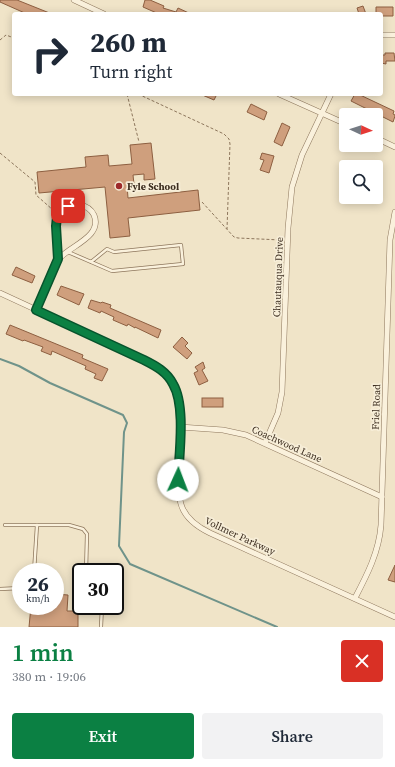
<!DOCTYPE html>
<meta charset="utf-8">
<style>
:root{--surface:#fff;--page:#f2f2f3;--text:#1f2937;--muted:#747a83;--accent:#0b8043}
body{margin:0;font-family:"Source Serif 4",serif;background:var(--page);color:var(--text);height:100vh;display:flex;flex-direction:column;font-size:15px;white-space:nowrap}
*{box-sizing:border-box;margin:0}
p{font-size:13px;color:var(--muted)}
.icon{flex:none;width:22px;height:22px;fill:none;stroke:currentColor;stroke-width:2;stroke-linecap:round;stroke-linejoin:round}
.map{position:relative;height:627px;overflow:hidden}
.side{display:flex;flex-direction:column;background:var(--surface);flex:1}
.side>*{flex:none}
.banner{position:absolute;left:12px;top:12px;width:371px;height:84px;border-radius:4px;box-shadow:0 2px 10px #0003;background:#fff;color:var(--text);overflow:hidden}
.needle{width:26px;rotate:93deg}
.controls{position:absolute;left:339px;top:108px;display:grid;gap:8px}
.controls a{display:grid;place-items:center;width:44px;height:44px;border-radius:4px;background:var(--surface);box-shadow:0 2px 10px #0003;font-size:20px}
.speed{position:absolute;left:12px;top:563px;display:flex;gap:8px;font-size:20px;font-weight:700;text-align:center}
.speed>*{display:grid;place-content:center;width:52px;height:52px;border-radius:50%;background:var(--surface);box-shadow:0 2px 10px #0003;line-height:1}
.speed small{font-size:10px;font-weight:400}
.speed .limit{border:2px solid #111;border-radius:6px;background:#fff;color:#111}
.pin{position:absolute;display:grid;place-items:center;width:34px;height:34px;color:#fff;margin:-17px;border-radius:8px;box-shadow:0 2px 6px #0006}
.me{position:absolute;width:44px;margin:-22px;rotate:2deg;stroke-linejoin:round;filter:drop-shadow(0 0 3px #0008)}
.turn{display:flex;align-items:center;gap:14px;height:84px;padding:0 12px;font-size:18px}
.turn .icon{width:52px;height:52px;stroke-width:2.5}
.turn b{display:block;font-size:28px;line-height:34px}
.round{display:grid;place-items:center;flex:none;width:42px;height:42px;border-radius:4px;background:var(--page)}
.overview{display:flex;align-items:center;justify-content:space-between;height:68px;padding:0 12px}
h1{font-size:24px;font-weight:600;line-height:30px;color:var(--accent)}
.primary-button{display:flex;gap:8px;margin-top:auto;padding:8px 12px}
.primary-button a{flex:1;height:46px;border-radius:4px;background:var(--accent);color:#fff;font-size:16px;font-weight:600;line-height:46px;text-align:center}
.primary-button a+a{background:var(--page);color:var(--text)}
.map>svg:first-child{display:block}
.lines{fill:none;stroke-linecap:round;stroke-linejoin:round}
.stream{stroke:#6f938a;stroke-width:2}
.building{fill:#cf9f7d;stroke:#8d5f41}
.service-casing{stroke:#8d765c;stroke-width:4}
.minor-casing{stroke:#8d765c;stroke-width:6}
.path{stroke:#8d765c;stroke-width:1;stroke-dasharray:3 2;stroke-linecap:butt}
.service{stroke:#faf1dc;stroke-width:2.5}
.minor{stroke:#faf1dc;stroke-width:5}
.route-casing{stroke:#07532c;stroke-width:10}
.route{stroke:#0b8043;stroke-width:7}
.poi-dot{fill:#9e2a2b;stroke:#f7eed8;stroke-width:1.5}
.labels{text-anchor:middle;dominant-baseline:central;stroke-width:3.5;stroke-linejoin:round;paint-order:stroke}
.poi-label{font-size:10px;font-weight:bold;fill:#3d2e20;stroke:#f7eed8;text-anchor:start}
.street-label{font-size:10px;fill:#3d2e20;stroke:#f7eed8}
</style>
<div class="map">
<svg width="395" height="627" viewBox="0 0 395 627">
<rect width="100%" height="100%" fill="#f0e4c8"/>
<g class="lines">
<path class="stream" d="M0 359 19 366 50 383 123 415 127 423 124 432 119 546 130 564 277 627"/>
</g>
<g class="building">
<path d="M0 0H17L52 14H27L0 2Z"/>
<path d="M145 0H150L164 6 163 8 176 12 178 8 191 14H159L143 7Z"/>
<path d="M363 6 366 14H359L357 8Z"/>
<path d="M376 7H393V16H381V14H376Z"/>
<path d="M385 53H394L395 61H386V64L381 63V55H385Z"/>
<path d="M200 94H217L214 100Z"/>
<path d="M355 94H358L394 111 393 114 395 115V116L393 122 351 101Z"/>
<path d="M251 104 267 112 264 120 247 112Z"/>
<path d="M282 123 290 127 282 146 274 142Z"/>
<path d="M151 143 155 179 144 180V174L133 175 134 184 127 185 128 198 198 190 200 210 128 218 130 236 110 238 105 187 39 193 37 172 86 167 85 157 108 155 109 166 132 164 130 145Z"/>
<path d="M262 153 274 156 269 173 260 170 264 160 260 159Z"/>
<path d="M16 267 35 276 32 283 12 275Z"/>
<path d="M61 286 84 294 79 305 57 295Z"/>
<path d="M91 300 101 303 102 302 111 305 110 308 161 330 158 338 135 327V328L128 324 127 326 113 320 114 317 101 311 100 313 88 308Z"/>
<path d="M10 325 83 355 82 358 108 369 102 381 94 378 96 374 85 369 86 366 52 351 51 355 41 351 43 347 24 340 23 341 6 334Z"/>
<path d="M182 337 188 343 185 346 192 353 187 359 173 347Z"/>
<path d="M203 362 205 368 202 370 208 381 199 385 194 373 198 371 195 367Z"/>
<rect x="202" y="398" width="21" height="9"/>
<path d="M395 565V582L388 580Z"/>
<path d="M55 594 68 595 67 611H78V627H29L31 606H55Z"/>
</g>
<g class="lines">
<defs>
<g id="service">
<path d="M68 252 112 271 183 264 181 245 114 252 107 249 91 262"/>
<path d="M5 525H37"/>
<path d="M34 572 37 525H69L83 529 87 534 86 572"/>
<path d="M0 589 21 588"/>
<path d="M101 627 102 606"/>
</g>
<g id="minor">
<path d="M74 0 104 14"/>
<path d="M381 35H395"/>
<path d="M279 94 346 124"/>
<path d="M376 138 395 147"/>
<path d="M0 293 145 360C155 366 166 372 173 383 179 393 180 406 180 418 180 435 179 451 179 467 178 500 177 517 210 533L395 617"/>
<path d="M36 310C41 298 47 286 52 273 54 269 56 263 59 259 69 246 103 237 94 215 91 209 86 206 80 205 47 199 58 241 59 259"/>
<path d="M180 427 223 430 246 435 382 497"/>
<path d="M265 443 278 413 282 392 288 228 292 187 302 155 331 94"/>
<path d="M355 598C367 575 379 552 381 525L390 240 395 212"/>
</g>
</defs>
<use href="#service" class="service-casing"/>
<use href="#minor" class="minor-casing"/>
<g class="path">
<path d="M0 40 6 35 14 38"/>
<path d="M127 94 139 142"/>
<path d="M138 94 224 134 229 139 230 144 227 229"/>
<path d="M0 153 35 182 36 195 53 210"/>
<path d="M202 202 234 237 238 238 281 240"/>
</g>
<use href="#service" class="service"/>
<use href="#minor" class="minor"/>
</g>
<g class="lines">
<defs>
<path id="route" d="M68 206 62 209 57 217 56 226 58 259 36 310 144 360C156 366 167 372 173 384 186 406 179 454 178 480"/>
</defs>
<use href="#route" class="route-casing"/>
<use href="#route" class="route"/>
</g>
<circle class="poi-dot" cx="119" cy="186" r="4"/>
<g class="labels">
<g class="poi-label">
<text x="127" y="186">Fyle School</text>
</g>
<g class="street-label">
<text transform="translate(278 277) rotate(-88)">Chautauqua Drive</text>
<text transform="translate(376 407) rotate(-88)">Friel Road</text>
<text transform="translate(287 444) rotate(24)">Coachwood Lane</text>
<text transform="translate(240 536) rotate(25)">Vollmer Parkway</text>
</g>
</g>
</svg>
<div class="controls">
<a><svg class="needle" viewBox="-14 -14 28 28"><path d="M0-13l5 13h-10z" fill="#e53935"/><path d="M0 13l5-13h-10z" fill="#747a83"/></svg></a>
<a><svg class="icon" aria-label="search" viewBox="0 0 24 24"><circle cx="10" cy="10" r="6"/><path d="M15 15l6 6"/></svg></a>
</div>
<div class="speed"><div>26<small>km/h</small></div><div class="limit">30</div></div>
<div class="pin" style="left:68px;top:206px;background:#d93025"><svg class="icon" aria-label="arrive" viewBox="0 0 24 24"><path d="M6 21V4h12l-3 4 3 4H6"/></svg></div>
<svg class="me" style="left:178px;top:480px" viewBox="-20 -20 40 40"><circle r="19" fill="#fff"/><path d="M0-13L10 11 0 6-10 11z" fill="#0b8043"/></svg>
<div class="banner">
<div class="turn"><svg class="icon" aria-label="right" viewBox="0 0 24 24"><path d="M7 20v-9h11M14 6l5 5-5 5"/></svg><div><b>260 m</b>Turn right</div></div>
</div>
</div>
<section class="side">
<div class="overview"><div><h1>1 min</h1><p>380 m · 19:06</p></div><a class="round" style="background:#d93025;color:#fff"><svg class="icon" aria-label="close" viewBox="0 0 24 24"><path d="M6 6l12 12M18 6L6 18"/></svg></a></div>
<div class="primary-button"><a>Exit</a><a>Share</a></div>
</section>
